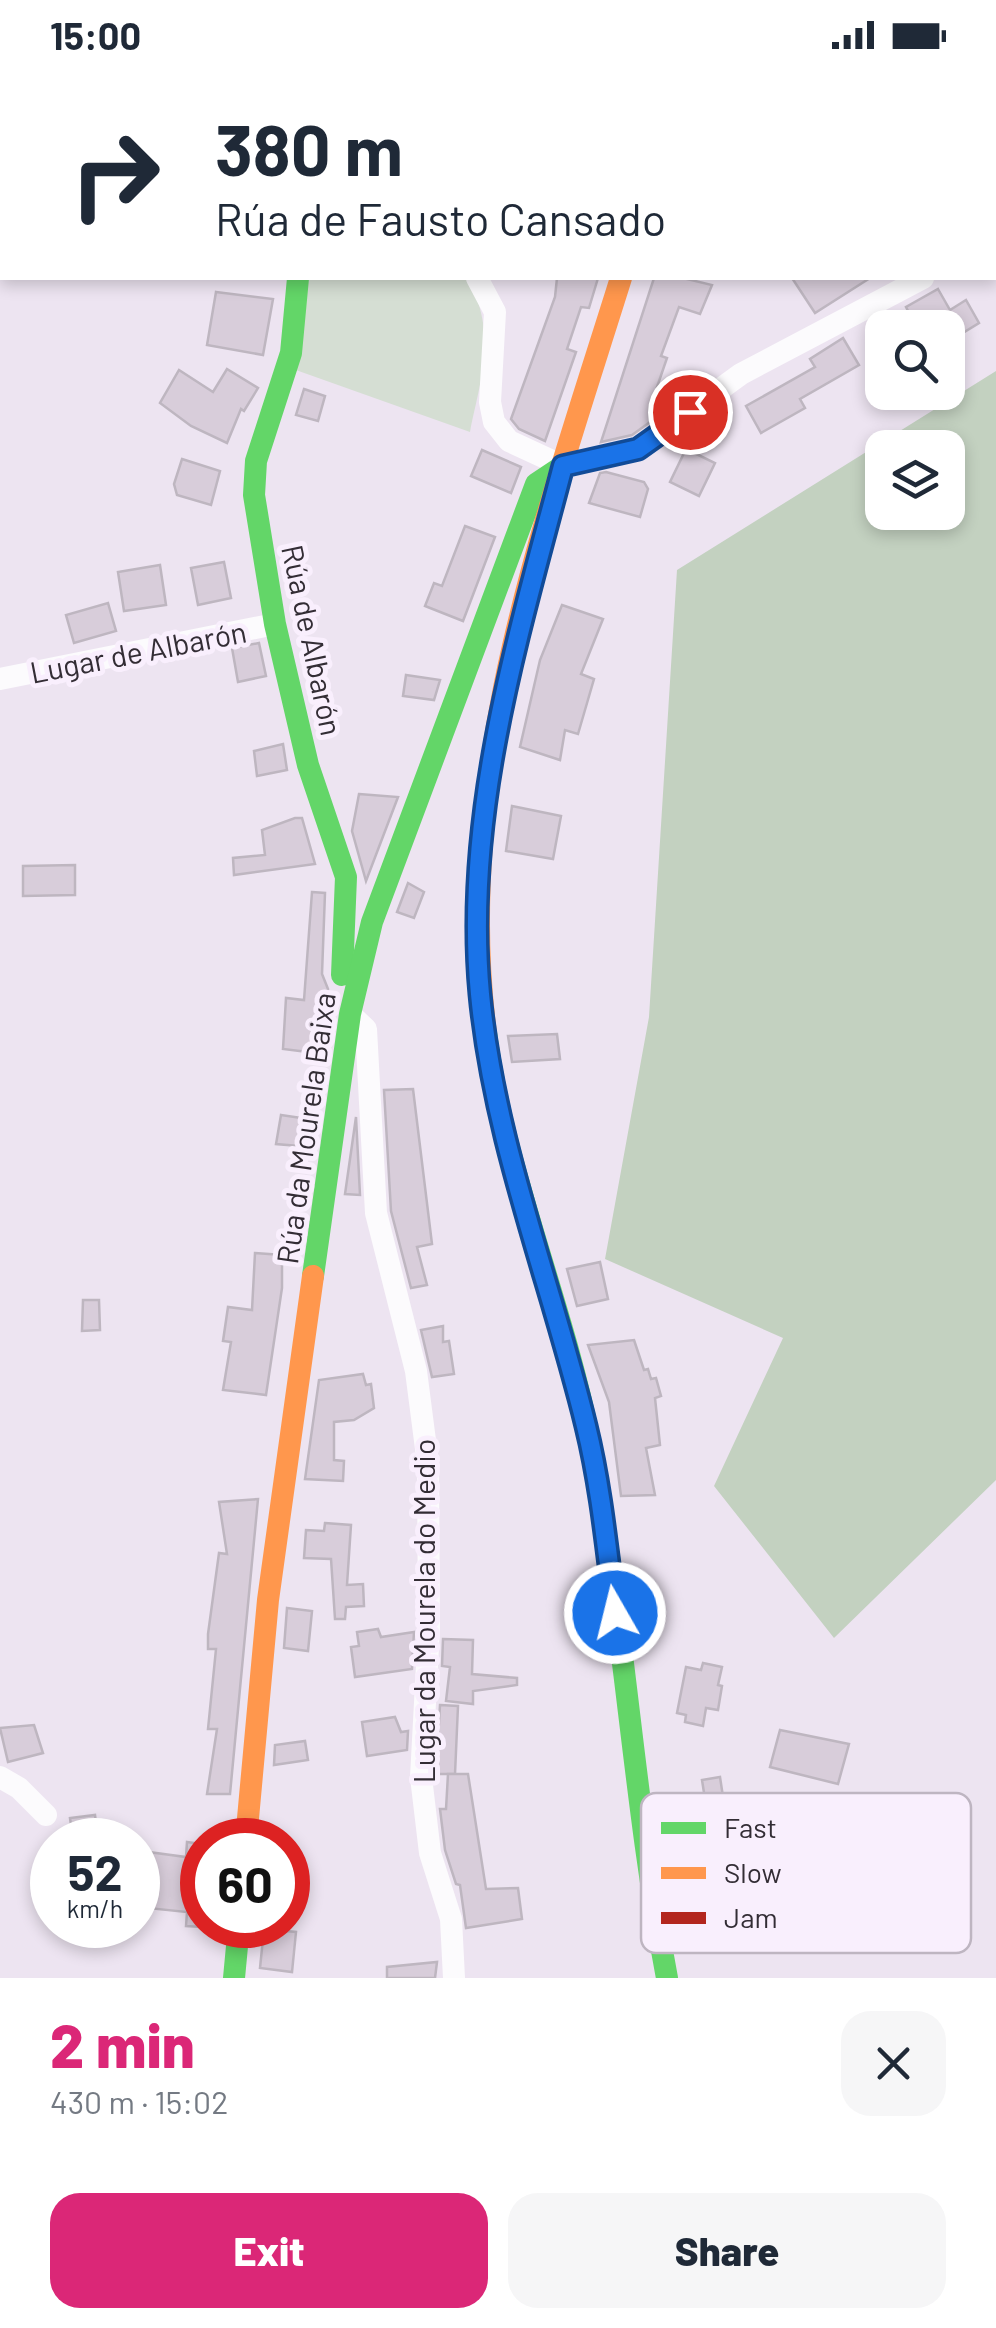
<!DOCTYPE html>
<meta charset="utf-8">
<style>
:root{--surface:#fff;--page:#f6f6f7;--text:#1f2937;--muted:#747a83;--accent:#db2777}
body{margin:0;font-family:Barlow,sans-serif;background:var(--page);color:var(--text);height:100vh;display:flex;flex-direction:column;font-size:38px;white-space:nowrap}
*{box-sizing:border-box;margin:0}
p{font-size:32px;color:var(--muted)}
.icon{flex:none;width:55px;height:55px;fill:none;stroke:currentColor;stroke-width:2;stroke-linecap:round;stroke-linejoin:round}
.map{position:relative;height:1908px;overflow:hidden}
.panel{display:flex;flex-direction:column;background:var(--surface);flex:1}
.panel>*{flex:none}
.hud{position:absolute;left:0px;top:0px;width:998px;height:210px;box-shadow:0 5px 15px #0003;background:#fff;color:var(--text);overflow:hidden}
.buttons{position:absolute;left:865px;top:240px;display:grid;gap:20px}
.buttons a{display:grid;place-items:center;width:100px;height:100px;border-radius:20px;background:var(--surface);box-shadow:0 5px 15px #0003;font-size:50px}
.speed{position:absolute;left:30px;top:1748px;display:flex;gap:20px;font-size:50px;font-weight:700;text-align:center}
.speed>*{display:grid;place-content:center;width:130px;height:130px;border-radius:50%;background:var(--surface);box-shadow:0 5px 15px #0003;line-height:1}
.speed small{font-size:25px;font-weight:400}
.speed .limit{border:15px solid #d22;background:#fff;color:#111}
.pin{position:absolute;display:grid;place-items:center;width:85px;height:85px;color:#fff;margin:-42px;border:5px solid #fff;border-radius:50%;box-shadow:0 2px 10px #0007}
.me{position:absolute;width:110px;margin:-55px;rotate:352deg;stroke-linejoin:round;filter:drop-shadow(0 0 8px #0008)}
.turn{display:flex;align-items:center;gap:35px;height:210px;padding:0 50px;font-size:45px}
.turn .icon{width:130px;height:130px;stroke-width:2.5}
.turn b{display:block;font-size:70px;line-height:85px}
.round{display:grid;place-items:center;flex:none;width:105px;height:105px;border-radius:30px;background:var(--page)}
.head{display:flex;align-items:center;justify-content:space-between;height:170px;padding:0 50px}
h1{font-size:60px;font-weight:800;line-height:75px;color:var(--accent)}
.cta{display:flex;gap:20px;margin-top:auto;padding:20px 50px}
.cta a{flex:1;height:115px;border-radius:30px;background:var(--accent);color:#fff;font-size:40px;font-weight:800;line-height:115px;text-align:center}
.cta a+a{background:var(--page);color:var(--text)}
.status{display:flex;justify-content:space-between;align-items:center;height:70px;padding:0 50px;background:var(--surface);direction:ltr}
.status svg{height:28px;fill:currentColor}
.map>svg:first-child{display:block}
.green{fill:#d5ded3}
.forest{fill:#c3d1c0;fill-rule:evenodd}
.building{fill:#d8cdda;stroke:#beb6c0;stroke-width:2.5}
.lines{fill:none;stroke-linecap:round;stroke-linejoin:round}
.street{stroke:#fcfbfd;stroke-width:22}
.fast{stroke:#63d668;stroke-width:22}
.slow{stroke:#ff974d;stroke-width:22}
.jam{stroke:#b3261e;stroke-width:22}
.route-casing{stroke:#114b97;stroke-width:25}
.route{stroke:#1a73e8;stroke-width:18}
.labels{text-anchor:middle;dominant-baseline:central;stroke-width:10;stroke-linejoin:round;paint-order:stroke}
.street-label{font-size:30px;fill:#332d35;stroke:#f9effd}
.key{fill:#f9effd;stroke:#beb5c1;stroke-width:2.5}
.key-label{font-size:28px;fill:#332d35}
</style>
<div class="status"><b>15:00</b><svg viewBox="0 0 49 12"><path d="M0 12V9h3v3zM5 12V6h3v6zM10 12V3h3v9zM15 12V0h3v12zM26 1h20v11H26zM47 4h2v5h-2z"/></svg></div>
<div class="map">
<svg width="996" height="1908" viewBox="0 0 996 1908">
<rect width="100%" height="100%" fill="#ede4f1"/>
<path class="green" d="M307 208H469C496 269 483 299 470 362L293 299Z"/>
<path class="forest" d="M996 301V1410L834 1568 714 1416 783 1268 605 1189 649 947 677 500ZM882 378H948V442H882Z"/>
<g class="building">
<path d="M557 208H598L589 238 581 237 567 279 576 282 545 371 519 359 511 349 555 227Z"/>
<path d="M654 208H683L712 215 700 244 679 237 661 286 667 288 657 317 663 319 658 326 663 328 657 347 632 365 601 372Z"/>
<path d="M792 208H870L815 243Z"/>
<path d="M938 219 950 240 966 230 979 253 948 272V258H917L906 237Z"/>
<path d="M216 222 273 229 263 285 207 275Z"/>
<path d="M843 268 859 295 800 329 805 338 761 363 746 336 815 297 810 289Z"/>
<path d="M227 299 258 318 244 341 241 339 227 373 191 356 160 333 179 300 213 322Z"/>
<path d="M304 319 325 326 318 351 296 345Z"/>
<path d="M686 379 715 393 699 426 670 412Z"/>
<path d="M482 380 521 397 511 423 471 406Z"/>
<path d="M182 389 220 401 211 435 177 425 174 414Z"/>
<path d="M606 402 644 412 648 419 640 447 589 433 600 403Z"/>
<path d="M465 456 495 467 463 551 425 536 434 513 442 516Z"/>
<path d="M224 492 231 528 198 535 191 498Z"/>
<path d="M160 495 166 535 124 541 118 502Z"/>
<path d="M108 533 116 561 74 573 66 545Z"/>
<path d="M562 535 603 549 581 604 594 609 578 664 565 660 560 690 520 677 540 590Z"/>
<path d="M259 573 266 606 238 612 232 578Z"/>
<path d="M406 605 440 610 434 630 403 626Z"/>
<path d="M283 674 287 700 257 706 254 681Z"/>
<path d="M359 724 398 727 366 811 352 761Z"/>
<path d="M512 736 561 746 553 789 506 781Z"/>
<path d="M295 748H302L315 794 234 805 233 788 265 785 262 760Z"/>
<path d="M75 795V825L23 826V796Z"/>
<path d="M408 813 424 822 414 848 397 842Z"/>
<path d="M312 822 325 823 322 904 328 919 327 932 332 933 324 984 283 979 286 928 304 930Z"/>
<path d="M557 964 560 989 512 992 508 966Z"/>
<path d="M413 1019 432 1174 417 1177 427 1215 411 1218 391 1141 384 1020Z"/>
<path d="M281 1045 315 1050 311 1077 276 1074Z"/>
<path d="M356 1047 360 1125 345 1124Z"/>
<path d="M255 1183 282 1185V1218L266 1325 223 1320 231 1272 223 1271 228 1237 252 1240Z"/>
<path d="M600 1192 608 1229 577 1236 567 1199Z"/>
<path d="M83 1230H99L100 1260 82 1261Z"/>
<path d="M443 1256V1272L449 1271 454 1304 432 1307 421 1260Z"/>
<path d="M634 1270 644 1300 648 1299 651 1309 656 1308 661 1326 655 1328 660 1375 646 1378 655 1425 621 1426 609 1332 588 1275Z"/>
<path d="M363 1304 366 1315 371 1314 374 1338 354 1350 334 1352V1390L344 1391 343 1411 305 1409 319 1310Z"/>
<path d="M258 1429 230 1724H207L217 1659H208L216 1579H208V1564L219 1483 227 1484 219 1432Z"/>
<path d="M325 1453 351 1455 347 1515 363 1514 364 1536 346 1537 345 1549H335L331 1489 304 1488 306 1460 324 1461Z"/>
<path d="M287 1538 312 1541 308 1581 284 1578Z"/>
<path d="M378 1559 381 1567 414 1562 412 1599 355 1607 351 1577 359 1576 357 1562Z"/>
<path d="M443 1569 473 1570 472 1604 517 1608V1615L473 1621V1634L446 1631 450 1597 442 1596Z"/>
<path d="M703 1593 722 1597 718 1615 722 1616 718 1640 706 1638 703 1656 685 1652 686 1645 677 1643 686 1597 701 1600Z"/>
<path d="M440 1635 458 1636 455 1704H436Z"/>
<path d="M395 1647 401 1662 408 1661 407 1680 367 1686 362 1652Z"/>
<path d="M34 1655 43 1683 8 1692 0 1658Z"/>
<path d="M780 1660 849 1674 838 1714 770 1697Z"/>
<path d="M305 1671 308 1690 274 1695 275 1675Z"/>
<path d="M448 1704H468L486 1819 518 1818 522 1849 466 1858 460 1815 456 1814 445 1780 440 1739H446Z"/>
<path d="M720 1707 725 1740 707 1742 702 1710Z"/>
<path d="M95 1745 98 1770H73L70 1748Z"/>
<path d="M187 1772 202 1774V1857L186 1856 187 1842 138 1837 141 1781 186 1787Z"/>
<path d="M264 1859 296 1862 292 1902 260 1898Z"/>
<path d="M437 1892 435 1908H387V1897Z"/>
</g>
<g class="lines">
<g class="street">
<path d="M351 0 353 2"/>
<path d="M995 170 996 169"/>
<path d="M477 208 495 242 490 332 494 352 509 371 563 396 638 379 741 304 923 208"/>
<path d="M0 609 275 554"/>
<path d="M350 944 366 959 376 1143 416 1301 428 1394 429 1558 421 1707 430 1783 451 1849 454 1908"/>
<path d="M0 1707 19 1718 46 1745"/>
</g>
<g class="fast">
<path d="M298 208 291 283 256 391 254 425 275 554 308 695 346 807 342 905"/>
<path d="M486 963C504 1101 562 1231 589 1367 624 1546 633 1729 667 1908"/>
<path d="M313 1206 350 944 372 852 536 414 563 396"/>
<path d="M234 1908 239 1855"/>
</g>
<g class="slow">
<path d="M683 2 684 0"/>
<path d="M486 963C452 704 545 451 621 208"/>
<path d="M246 1770 268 1530 313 1206"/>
</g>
<path class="jam" d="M242 0 243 2"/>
</g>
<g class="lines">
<defs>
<path id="route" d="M615 1543C607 1481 601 1417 586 1356 551 1212 494 1072 480 924 463 744 518 567 563 396L638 379 690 342"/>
</defs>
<use href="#route" class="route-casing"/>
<use href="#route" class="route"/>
</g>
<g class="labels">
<g class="street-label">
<text transform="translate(313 570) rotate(78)">Rúa de Albarón</text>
<text transform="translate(138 581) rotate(-11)">Lugar de Albarón</text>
<text transform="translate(305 1058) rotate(-82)">Rúa da Mourela Baixa</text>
<text transform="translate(423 1541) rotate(-90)">Lugar da Mourela do Medio</text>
</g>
</g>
<rect x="641" y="1723" width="330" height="160" rx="15" class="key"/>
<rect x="661" y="1752" width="45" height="12" fill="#63d668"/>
<rect x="661" y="1797" width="45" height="12" fill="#ff974d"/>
<rect x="661" y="1842" width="45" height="12" fill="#b3261e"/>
<g class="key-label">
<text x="724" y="1768">Fast</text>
<text x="724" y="1813">Slow</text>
<text x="724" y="1858">Jam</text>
</g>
</svg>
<div class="buttons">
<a><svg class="icon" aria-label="search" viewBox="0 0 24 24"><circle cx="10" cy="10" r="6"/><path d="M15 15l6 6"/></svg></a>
<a><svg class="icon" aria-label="layers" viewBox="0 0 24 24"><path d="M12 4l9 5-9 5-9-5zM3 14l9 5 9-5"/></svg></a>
</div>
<div class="speed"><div>52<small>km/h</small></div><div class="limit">60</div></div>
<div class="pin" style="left:690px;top:342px;background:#d93025"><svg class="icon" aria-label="arrive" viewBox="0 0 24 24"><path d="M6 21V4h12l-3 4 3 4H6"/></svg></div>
<svg class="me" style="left:615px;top:1543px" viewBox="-20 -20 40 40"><circle r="17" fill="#1a73e8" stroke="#fff" stroke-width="3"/><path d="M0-11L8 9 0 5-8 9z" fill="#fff"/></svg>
<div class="hud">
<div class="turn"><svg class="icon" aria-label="right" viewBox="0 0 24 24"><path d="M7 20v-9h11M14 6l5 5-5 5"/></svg><div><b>380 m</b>Rúa de Fausto Cansado</div></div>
</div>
</div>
<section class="panel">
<div class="head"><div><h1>2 min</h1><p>430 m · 15:02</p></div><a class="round"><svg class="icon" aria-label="close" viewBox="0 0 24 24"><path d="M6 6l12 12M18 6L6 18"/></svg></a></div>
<div class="cta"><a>Exit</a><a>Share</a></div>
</section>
